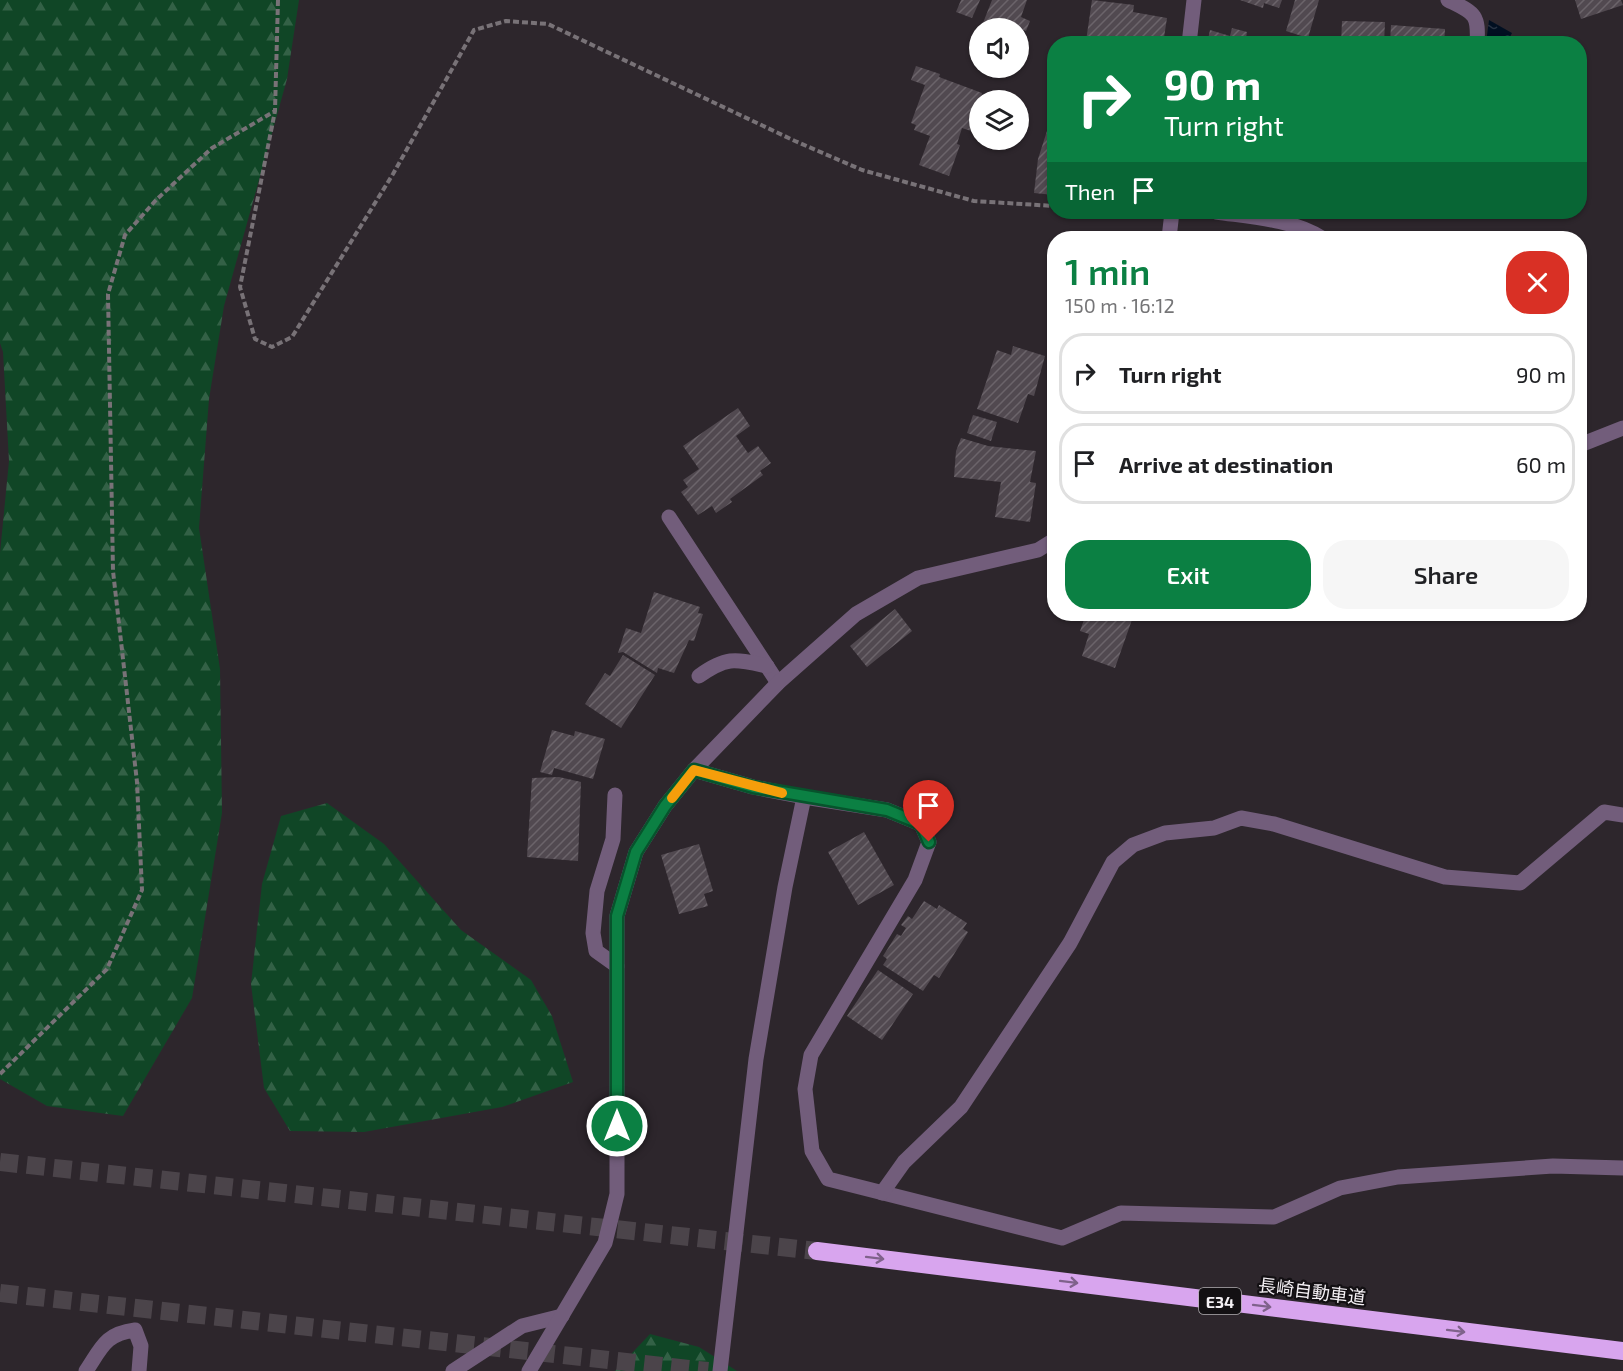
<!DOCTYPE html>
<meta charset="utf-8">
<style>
:root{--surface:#fff;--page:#f6f6f6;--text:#202124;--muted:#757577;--line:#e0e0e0;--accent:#0b8043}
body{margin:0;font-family:"Exo 2","Noto Sans JP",sans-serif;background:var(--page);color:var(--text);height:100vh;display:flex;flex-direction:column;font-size:22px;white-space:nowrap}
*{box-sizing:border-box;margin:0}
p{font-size:20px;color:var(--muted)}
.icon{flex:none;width:33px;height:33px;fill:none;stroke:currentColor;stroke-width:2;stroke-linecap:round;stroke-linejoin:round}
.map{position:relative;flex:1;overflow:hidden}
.panel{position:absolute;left:1047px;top:231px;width:540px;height:390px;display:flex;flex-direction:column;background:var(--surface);border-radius:24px;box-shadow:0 2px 4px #0004}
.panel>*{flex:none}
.hud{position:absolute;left:1047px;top:36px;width:540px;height:183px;border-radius:24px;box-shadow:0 2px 4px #0004;background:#0b8043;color:#fff;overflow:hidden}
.tools{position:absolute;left:969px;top:18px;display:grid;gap:12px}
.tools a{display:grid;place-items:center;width:60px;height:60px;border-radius:50%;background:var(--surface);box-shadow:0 2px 4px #0004;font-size:30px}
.pin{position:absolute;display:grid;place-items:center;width:51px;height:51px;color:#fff;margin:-62px -26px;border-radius:50% 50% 50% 0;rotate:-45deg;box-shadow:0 0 6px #0007}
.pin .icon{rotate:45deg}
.me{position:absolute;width:66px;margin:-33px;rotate:0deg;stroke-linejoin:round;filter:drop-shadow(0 0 4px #0008)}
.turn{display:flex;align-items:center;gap:21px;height:126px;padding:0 18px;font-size:27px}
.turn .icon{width:78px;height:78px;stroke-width:2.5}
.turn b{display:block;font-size:42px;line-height:51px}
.then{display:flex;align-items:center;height:57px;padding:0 18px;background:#0003;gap:12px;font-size:22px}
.round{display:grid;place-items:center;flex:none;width:63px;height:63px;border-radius:24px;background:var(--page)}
.summary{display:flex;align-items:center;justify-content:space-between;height:102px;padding:0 18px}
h1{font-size:36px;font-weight:600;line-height:45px;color:var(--accent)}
.action{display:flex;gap:12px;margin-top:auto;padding:12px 18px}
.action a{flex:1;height:69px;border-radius:24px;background:var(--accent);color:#fff;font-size:24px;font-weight:600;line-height:69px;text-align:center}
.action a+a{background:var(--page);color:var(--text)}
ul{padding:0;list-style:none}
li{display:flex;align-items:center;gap:18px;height:81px;margin:0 12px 9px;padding:0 6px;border:3px solid var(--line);border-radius:24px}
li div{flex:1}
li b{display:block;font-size:22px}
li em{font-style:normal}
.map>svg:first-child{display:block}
.forest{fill:url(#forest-firs)}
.water{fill:url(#water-ripples)}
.building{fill:url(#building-hatch)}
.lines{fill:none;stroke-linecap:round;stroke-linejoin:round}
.highway-tunnel{stroke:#4b444a;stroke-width:18;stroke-dasharray:18 9;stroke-linecap:butt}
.path{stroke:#787277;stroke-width:4;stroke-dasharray:6 3;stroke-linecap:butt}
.minor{stroke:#725d7b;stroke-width:15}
.highway{stroke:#d8a5ee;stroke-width:18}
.oneway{stroke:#7f628b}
.route-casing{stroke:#07532c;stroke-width:15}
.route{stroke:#0b8043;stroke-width:10}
.slow{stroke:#f59e0b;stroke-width:10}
.labels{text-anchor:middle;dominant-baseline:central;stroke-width:4.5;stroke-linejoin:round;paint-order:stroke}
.shield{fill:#131013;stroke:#b0adb0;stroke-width:1.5}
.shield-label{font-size:16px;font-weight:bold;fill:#f4f0f4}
.street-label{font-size:18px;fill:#f4f0f4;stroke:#131013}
</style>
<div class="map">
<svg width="1623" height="1371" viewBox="0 0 1623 1371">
<defs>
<pattern id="forest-firs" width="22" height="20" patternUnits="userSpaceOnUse" patternTransform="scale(1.5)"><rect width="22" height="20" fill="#104626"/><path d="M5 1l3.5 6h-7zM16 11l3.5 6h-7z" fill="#336146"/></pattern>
<pattern id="water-ripples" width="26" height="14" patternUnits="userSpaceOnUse" patternTransform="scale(1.5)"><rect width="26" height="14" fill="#010f21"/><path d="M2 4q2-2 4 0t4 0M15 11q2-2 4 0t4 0" fill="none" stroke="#273242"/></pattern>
<pattern id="building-hatch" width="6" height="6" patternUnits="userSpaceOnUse" patternTransform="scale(1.5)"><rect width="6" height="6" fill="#514950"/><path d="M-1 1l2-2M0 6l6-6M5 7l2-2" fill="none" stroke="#6b646a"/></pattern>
</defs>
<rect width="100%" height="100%" fill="#2d262c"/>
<g class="forest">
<path d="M0 0H299L287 79 224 306 209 399 199 528 220 669 222 813 192 998 123 1116 47 1106 0 1079V553L9 461 3 352 0 343Z"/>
<path d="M327 803 384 844 461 930 531 980 552 1016 573 1082 502 1107 364 1132 290 1131 264 1088 251 984 262 884 281 816Z"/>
<path d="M650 1334 699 1347 737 1371H615Z"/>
</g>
<path class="water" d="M1489 20 1512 33 1507 43H1486Z"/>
<g class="building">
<path d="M961 0H980L972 18 956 12Z"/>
<path d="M992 0H1027L1021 17 1030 21 1026 31 1014 27 981 28Z"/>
<path d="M1092 0 1134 5 1133 12 1167 18 1163 44H1090L1086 41Z"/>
<path d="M1240 0H1282L1279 8 1264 3 1263 8Z"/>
<path d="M1295 0H1319L1308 38 1286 31Z"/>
<path d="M1575 0H1621L1623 5 1581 19Z"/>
<path d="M1342 21 1385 22 1384 44H1341Z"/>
<path d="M1391 25 1445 29 1444 44H1390Z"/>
<path d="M1232 28 1247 32 1246 38 1263 44H1207L1210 30 1230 36Z"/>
<path d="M916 66 940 74 939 77 982 93 981 97 986 99 980 100V116L974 132 962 128 957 144 960 145 949 176 919 165 930 136 914 130 916 125 911 123 925 85 911 80Z"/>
<path d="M1054 109V195L1034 193 1038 159Z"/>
<path d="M1013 346 1045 356 1034 396 1028 394 1018 423 977 409 997 350 1011 355Z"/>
<path d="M738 408 750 426 736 436 748 453 758 446 771 463 760 471 763 475 730 499 732 502 716 513 712 506 698 515 681 492 688 487 683 480 699 469 683 446Z"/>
<path d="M973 415 997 422 991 441 967 433Z"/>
<path d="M961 438 988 446 1036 451 1030 482 1036 483 1030 522 995 517 1001 482 954 477 956 451Z"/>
<path d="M654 592 700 607 698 613 703 614 694 641 689 640 674 673 658 668 657 673 623 652 618 653 626 628 641 633Z"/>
<path d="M895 609 912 631 867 667 850 646Z"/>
<path d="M1086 614H1134L1115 668 1082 656 1089 634 1080 631Z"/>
<path d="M623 655 655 675 621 728 585 704 605 673 610 676Z"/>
<path d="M552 730 574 736 575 731 605 739 593 779 554 768 552 775 540 772Z"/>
<path d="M559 777 581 782 578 861 527 857 532 778Z"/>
<path d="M864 832 894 885 858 905 828 852Z"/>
<path d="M699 844 713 891 704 894 708 906 679 914 661 855Z"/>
<path d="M924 901 937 909 939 905 967 923 963 929 968 932 939 978 934 975 923 991 883 965 887 959 883 956 897 934 901 936 906 928 901 925 908 916 912 919Z"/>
<path d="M878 970 913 994 882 1040 847 1016Z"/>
</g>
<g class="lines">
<g class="highway-tunnel">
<path d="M0 1162 817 1251"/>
<path d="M0 1293 708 1371"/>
</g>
<g class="path">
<path d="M278 0 275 111 240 287 255 339 272 347 292 337 393 174 474 30 506 21 548 24 795 141 862 170 974 201 1054 206"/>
<path d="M0 1074 107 969 142 890 137 782 113 571 108 294 125 235 156 200 212 148 275 111"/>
</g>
<g class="minor">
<path d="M1448 0C1474 13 1479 13 1477 44"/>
<path d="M1189 44 1194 0"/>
<path d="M1216 212C1251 217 1292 219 1322 238"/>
<path d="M1169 238 1172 212"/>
<path d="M1580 445 1623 428"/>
<path d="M669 517 778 683"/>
<path d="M699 676C727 656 735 659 767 666"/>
<path d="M694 770 753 787 804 797 785 887 756 1059 720 1371"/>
<path d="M615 795 613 839 597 891 593 933 596 951 617 966"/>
<path d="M804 797 887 810 921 824 929 842 915 880 811 1055 805 1089 812 1151 828 1179 1062 1238 1121 1213 1274 1217 1340 1188 1398 1177 1553 1166 1623 1168"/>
<path d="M882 1193 904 1162 961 1107 1070 943 1113 862 1133 845 1165 833 1214 828 1241 818 1274 824 1445 877 1520 883 1604 812 1623 815"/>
<path d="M86 1371C102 1347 105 1334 135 1330L141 1346 139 1371"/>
<path d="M453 1371 522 1326 562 1316"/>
<path d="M529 1371 605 1243 617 1194V916L636 852 665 806 694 770 778 683 856 614 918 578 1038 550 1054 540"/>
</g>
<path class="highway" d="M817 1251 1623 1351"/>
</g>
<defs><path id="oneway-shaft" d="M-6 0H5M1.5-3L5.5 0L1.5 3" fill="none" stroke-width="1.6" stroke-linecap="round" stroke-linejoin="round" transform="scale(1.5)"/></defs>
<g class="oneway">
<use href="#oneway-shaft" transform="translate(875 1258) rotate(7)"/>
<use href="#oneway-shaft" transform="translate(1069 1282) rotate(7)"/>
<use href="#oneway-shaft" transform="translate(1262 1306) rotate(7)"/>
<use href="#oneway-shaft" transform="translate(1456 1331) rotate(7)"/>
</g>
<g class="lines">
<defs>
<path id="route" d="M617 1126V916L636 852 665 806 694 770 753 787 887 810 921 824 929 842"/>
</defs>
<use href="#route" class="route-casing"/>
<use href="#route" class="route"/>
<path class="slow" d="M672 798 694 770 782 793"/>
</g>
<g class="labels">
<rect class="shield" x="1199" y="1288" width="42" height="26" rx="4.5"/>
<g class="shield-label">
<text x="1220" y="1301">E34</text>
</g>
<g class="street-label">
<text transform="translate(1312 1291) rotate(7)">長崎自動車道</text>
</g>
</g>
</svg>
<div class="tools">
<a><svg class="icon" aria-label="sound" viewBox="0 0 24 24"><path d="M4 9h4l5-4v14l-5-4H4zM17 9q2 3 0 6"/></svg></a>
<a><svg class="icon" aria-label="layers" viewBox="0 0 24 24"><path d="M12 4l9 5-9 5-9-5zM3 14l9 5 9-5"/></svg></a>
</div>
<div class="pin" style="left:929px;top:842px;background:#d93025"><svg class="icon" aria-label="arrive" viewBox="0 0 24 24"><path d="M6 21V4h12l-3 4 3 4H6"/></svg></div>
<svg class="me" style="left:617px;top:1126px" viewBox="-20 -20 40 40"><circle r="17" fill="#0b8043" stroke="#fff" stroke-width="3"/><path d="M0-11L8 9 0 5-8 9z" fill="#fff"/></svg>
<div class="hud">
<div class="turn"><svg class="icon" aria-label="right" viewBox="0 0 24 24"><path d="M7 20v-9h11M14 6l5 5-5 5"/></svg><div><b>90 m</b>Turn right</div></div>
<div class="then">Then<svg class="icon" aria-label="arrive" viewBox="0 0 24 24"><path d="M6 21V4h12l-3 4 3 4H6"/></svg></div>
</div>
<section class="panel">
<div class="summary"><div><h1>1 min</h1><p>150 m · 16:12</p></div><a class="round" style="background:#d93025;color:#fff"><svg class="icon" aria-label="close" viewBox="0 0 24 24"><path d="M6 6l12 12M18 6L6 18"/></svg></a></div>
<ul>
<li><svg class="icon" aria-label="right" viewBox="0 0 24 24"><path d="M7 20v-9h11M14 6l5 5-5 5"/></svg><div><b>Turn right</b></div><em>90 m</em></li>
<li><svg class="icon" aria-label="arrive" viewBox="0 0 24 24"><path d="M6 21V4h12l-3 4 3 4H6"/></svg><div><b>Arrive at destination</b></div><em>60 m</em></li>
</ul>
<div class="action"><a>Exit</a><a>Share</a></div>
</section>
</div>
